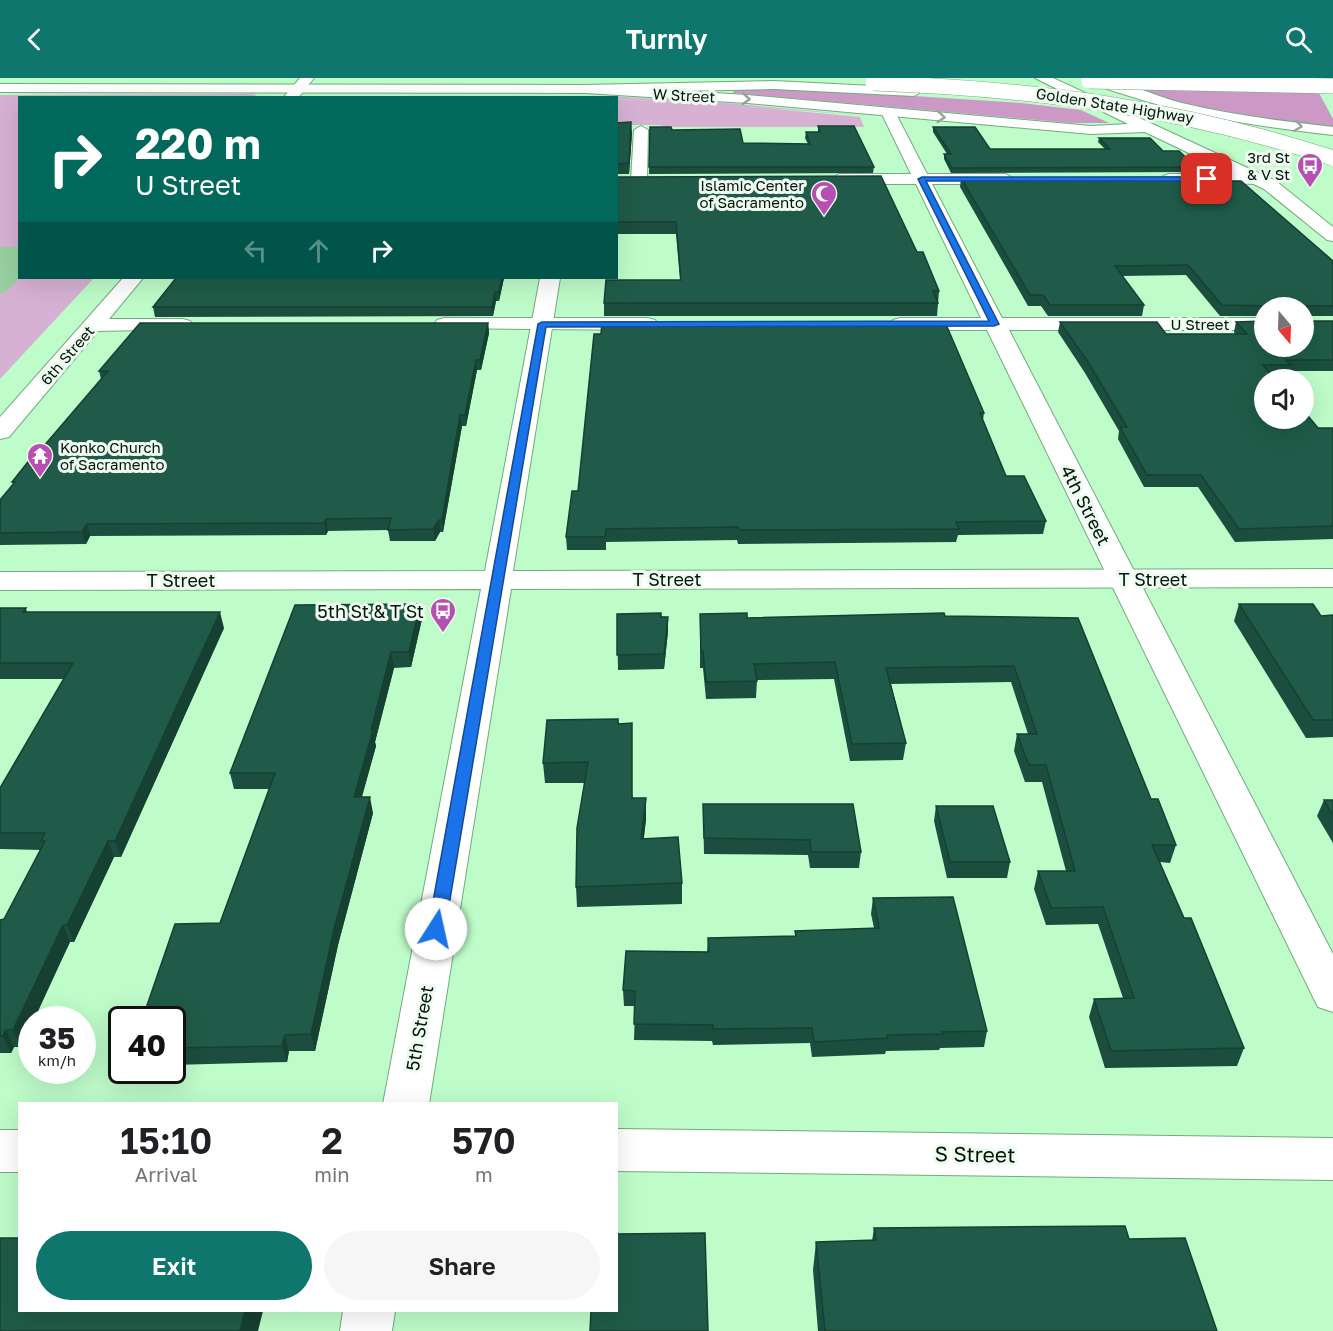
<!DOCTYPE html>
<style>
:root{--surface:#fff;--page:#f6f6f6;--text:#202124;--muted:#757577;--accent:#0f766e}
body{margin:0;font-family:"Golos Text",sans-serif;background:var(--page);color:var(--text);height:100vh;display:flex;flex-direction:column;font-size:22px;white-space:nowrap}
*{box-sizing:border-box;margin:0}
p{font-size:20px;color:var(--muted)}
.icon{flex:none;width:33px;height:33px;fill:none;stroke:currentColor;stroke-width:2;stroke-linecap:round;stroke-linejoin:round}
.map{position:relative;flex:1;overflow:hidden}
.side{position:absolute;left:18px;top:1024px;width:600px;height:210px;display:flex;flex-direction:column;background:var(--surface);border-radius:0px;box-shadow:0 6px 24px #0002}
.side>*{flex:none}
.guide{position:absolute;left:18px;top:18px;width:600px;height:183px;border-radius:0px;box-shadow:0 6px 24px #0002;background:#00695c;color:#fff;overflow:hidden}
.needle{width:39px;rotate:161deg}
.fabs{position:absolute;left:1254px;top:219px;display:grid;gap:12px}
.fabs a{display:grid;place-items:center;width:60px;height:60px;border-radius:50%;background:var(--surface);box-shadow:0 6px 24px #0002;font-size:30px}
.speed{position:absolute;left:18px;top:928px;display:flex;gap:12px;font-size:30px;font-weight:700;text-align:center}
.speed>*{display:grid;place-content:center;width:78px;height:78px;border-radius:50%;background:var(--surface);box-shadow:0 6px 24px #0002;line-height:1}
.speed small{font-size:15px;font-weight:400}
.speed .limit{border:3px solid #111;border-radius:9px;background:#fff;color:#111}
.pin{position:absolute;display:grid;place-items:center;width:51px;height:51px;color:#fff;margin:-26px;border-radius:12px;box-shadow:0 3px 9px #0006}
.me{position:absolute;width:66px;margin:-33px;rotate:10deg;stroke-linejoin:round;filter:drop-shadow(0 0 4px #0008)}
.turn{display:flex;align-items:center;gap:21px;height:126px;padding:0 18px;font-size:27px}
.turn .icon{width:78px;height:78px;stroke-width:2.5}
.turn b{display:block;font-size:42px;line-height:51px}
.lanes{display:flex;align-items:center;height:57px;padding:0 18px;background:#0003;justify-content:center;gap:30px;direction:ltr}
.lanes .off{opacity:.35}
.eta{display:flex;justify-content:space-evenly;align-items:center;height:102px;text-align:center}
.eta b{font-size:36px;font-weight:600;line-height:42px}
.action{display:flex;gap:12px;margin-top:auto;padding:12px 18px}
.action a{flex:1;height:69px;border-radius:36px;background:var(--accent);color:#fff;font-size:24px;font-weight:600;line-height:69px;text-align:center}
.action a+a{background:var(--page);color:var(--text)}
header{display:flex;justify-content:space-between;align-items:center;height:78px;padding:0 18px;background:var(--accent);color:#fff;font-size:27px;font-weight:600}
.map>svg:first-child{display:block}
.green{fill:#d6b1d3}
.forest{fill:#cc99c7}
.water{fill:#98d0a1}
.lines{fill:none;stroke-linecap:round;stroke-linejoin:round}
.minor-casing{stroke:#71ac7c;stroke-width:2}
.tertiary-casing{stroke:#71ac7c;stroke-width:2}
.secondary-casing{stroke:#71ac7c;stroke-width:2}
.motorway-casing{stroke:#71ac7c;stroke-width:2}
.minor{fill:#fff;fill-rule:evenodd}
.tertiary{fill:#fff;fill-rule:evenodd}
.secondary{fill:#fff;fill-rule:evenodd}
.motorway{fill:#fff;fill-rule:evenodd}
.motorway-bridge-casing{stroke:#71ac7c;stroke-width:16;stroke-linecap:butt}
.motorway-bridge{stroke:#fff;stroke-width:15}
.wall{fill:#1b4e3e}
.shaded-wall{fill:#164032}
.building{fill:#1f5b48;stroke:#164032;stroke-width:1.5}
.oneway{stroke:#99a29b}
.route{fill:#1a73e8;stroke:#114b97;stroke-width:1.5}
.labels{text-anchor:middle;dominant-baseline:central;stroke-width:6;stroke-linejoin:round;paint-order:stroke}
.far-street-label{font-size:15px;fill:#011706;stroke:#effbf1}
.far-poi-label{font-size:15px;fill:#011706;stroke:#effbf1;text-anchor:end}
.street-label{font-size:18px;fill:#011706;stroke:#effbf1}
.poi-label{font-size:18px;fill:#011706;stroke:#effbf1;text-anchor:end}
.near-street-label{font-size:21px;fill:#011706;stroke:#effbf1}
</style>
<header><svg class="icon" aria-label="back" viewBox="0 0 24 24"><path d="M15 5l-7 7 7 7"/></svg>Turnly<svg class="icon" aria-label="search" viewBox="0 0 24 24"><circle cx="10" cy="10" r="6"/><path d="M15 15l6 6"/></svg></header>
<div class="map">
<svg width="1333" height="1253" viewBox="0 0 1333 1253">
<rect width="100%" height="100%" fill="#befcc9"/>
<g class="green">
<path d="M0 17 253 16 260 19 20 20V200H94L0 301Z"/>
<path d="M607 18 716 24 868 38 742 28 860 39 864 49H666L660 47H617V21L724 26 602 20Z"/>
</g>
<g class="forest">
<path d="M1111 0H1311L1333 41V50L1236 37 1164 20Z"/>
<path d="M735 10 821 12 1021 25 1081 32 1109 45H1071L733 15Z"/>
</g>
<path class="water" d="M0 169H19L20 200 4 215H0Z"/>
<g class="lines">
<defs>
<g id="minor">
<path d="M300 0H314L298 20H283Z"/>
<path d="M888 30 895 34 927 96H1006L1014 101 1006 106H932L1002 240H1264V252H1009L1333 876V934L1318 929 1312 917 987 252H900L893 250 890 246 893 242 900 240H981L916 106H839L831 101 839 96H911L881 34Z"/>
<path d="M641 48 648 52 647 102 639 107 631 102 634 52Z"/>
<path d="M1169 96H1260L1268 101 1260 106 1163 104 1161 101 1163 98Z"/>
<path d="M123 200H143L109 241H183L190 243 193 247 190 251 98 253 9 359 0 361V339Z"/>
<path d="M444 240H648L655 242 658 246 655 250 648 252 437 250 434 246 437 242Z"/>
<path d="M616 1051 1333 1060V1102L616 1093Z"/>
<rect x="0" y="1052" width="20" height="42"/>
</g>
<g id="tertiary">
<path d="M1035 0H1053L1276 103 1333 149V163L1327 162 1264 111 1145 54 1091 56 747 25 585 15 578 11 585 7 747 17 1091 48 1128 46Z"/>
<path d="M540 200H560L513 493 1333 491V509L511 511 429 1026H383L481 511 0 512V494L485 493Z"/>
<path d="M343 1233H395L392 1253H340Z"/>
</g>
<path id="secondary" d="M0 6 583 7 590 11 583 15 0 14Z"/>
<g id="motorway">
<path d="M1088 0C1120 0 1151 17 1182 25 1231 37 1282 43 1333 49V57C1263 49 1193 39 1126 17 1114 13 1096 9 1088 0Z"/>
<path d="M774 3 914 10 921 14 914 18 774 11 583 15 576 11 583 7Z"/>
</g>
</defs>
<use href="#minor" class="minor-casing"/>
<use href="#tertiary" class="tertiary-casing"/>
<use href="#secondary" class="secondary-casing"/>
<use href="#motorway" class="motorway-casing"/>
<use href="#minor" class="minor"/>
<use href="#tertiary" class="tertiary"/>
<use href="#secondary" class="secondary"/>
<use href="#motorway" class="motorway"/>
<defs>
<g id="motorway-bridge">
<path d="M1089 3 1333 8"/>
<path d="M873 5C1036 11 1177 29 1333 80"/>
</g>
</defs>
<use href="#motorway-bridge" class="motorway-bridge-casing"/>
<use href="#motorway-bridge" class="motorway-bridge"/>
</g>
<g class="wall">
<path d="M616 45 632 55 629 96H616Z"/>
<path d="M818 48 874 89 873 95 649 96 650 49 743 65 808 66 805 60 806 54H818Z"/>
<path d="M933 49 990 71H1105L1098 64 1099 60 1163 73 1196 89 1195 94 951 95 944 81V76H947L933 54Z"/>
<path d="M616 99 917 174 939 213 937 238H604V225L680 202 676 156H616Z"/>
<path d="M961 100 1216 103 1333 183V238H1306V243H1333V293H1289L1287 298H1272L1318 350H1333V461L1235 464 1198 409H1144L1118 361 1119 353 1085 295 1058 254 1060 244 1166 256H1235L1234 254 1236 244 1264 268 1304 230H1264V238H1220L1186 197 1122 198 1144 227 1142 238H1048L1041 228H1028L960 109Z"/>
<path d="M176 200H504L499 223H496L493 238 155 239 153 229Z"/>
<path d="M488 245 489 255 481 292H477L466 348H462L443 454H440L435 463H390L388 452 328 453 326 457 90 458 86 466 0 467V422L13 406 12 404 101 301 99 293Z"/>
<path d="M594 256 984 335 983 342 1006 398 1046 443 1043 456 958 457 956 464 738 466 737 462 606 464V472H567L566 459 578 413Z"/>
<path d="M1239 526 1321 538 1333 537V659L1306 660 1234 543Z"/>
<path d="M0 530H26L27 534 224 550 121 779H114L74 864H70L32 942V947L21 969H14L11 975H0V842L4 841 41 772 0 771V710L64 601H0Z"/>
<path d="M617 536 668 539V553L664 591 618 592Z"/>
<path d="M700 536 747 540 945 538 1078 540 1151 721 1176 767 1170 785 1160 784 1184 840 1244 970 1237 988 1105 990 1089 939 1094 921 1123 920 1098 846 1046 847 1034 811 1038 793H1066L1042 704H1025L1014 673 1017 656H1028L1011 604 891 606 906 665 903 682 850 683 834 601 757 602 756 620 706 621 703 590H700Z"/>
<path d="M422 541 411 589 394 590 375 664 376 668 362 719 373 735 338 867 315 973H289L287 984 172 987V942L220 845 269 711H234L230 695Z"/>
<path d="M618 641 633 720 646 741 644 760 682 805V826L577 829 576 809 585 705H545L543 685Z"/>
<path d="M1324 722H1333V765L1317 738Z"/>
<path d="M703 726 861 774 859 790H810L808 777 704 776Z"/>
<path d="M936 728 1010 784 1007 800H947L934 743Z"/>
<path d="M873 820 987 953 984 969 940 970 939 972 886 973 885 976 812 979 810 965 713 967 712 963 634 962 635 928H624L623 912 707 874 708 860 795 858V853L874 850 871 836Z"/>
<path d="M874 1150 1129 1161 1217 1253H818L813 1192 816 1164 872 1163Z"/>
</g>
<g class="shaded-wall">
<path d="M631 44 632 55 629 96V85Z"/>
<path d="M502 200H504L499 223V214Z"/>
<path d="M495 214 496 223 493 238 492 229Z"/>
<path d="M488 245 489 255 481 292 480 282Z"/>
<path d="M476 282 477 292 466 348 465 337Z"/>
<path d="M460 337 462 348 443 454 442 442Z"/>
<path d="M326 441 328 453 326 457 324 445Z"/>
<path d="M439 442 440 454 435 463 433 451Z"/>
<path d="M87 446 90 458 86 466 82 454Z"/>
<path d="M420 526 422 541 411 589 409 574Z"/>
<path d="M220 534 224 550 121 779 115 763Z"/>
<path d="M668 539V553L664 591V576Z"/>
<path d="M391 574 394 590 375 664 376 668 357 735 354 719Z"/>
<path d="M370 719 373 735 338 867 315 973 311 956 334 851Z"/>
<path d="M646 720V741L641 781V761Z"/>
<path d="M108 763 114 779 74 864 67 847Z"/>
<path d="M63 847 70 864 34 942H32V947L21 969 13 952Z"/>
<path d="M6 952 14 969 11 975 3 958Z"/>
<path d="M285 957 289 973 287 984 282 968Z"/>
<path d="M245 1233H263L258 1253H240Z"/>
</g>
<g class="building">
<path d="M631 44 629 85 616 86V45Z"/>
<path d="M818 48H854L874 89H649L650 49H671L672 52 740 51 743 65 810 66 806 54H820Z"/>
<path d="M933 49H975L990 71H1110L1099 60H1150L1163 73H1179L1196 89 952 90 944 76H951Z"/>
<path d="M881 98 917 174H923L939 213H933L938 225H604L606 202H681L676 144H616V99Z"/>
<path d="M1212 99 1216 103H1241L1333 183V228H1306V243H1333V282H1286L1291 287H1263L1275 302H1264V340H1304V333L1318 350H1333V448L1239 451 1201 397H1147L1120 349H1127L1088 284 1060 244H1157L1166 256H1247L1236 244 1264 243V268H1304V230H1269V228L1222 227 1188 187 1115 188 1144 227H1050L1043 217H1030L961 100Z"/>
<path d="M176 200H502L499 214H495L492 229H153Z"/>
<path d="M602 244H945L984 335H980L1006 398H1024L1046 443 956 444 959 451 739 452 738 449 606 451 605 459H566L572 413H578L594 256H601Z"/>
<path d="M140 245H488L480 282H476L465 337H460L442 442H439L433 451 388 452 391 440 326 441 324 445 87 446 82 454 0 455V422L15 404H12L35 375H38L108 293H99Z"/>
<path d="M420 526 409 574H391L371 652H373L354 719H370L334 851 311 956 285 957 282 968 172 970V942H142L175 846 220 845 275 695H230L295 527Z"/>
<path d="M1239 526H1313L1321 538 1333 537V642H1313Z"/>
<path d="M0 530H26L23 534H220L115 763H108L67 847H63L13 952H6L3 958H0V842L4 841 45 763H41L45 755H0V710L73 585H0Z"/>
<path d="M661 535V539H668L664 576 617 577V536Z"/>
<path d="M747 535V540L944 535 945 538 1078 540 1151 721H1158L1176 767H1152L1184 840H1191L1244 970 1111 973 1094 921 1134 920 1103 829 1051 830 1038 793H1075L1046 687H1029L1017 656H1037L1014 588 886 590 906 665 852 666 835 584 754 586 757 603 706 604 703 573 701 574 700 536Z"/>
<path d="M618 641V646L632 645V720H646L641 761 678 759 682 805 576 809 577 750 588 684 543 685 547 642Z"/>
<path d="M1324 722H1333V738Z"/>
<path d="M703 726H853L861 774H811L810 762 704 760Z"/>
<path d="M936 728H993L1010 784H950Z"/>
<path d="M953 819 987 953 942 954 943 956 887 957 888 960 814 964 812 950 713 951V947L634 946 635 913 623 912 626 873 709 874 708 860 796 858 795 853 879 850 873 820Z"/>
<path d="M1125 1148 1129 1161 1185 1160 1217 1253H825L816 1164 876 1162 874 1150Z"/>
<path d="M705 1155 708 1253H590L591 1233H616V1156Z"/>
<path d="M0 1160H20V1233H245L240 1253H0Z"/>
</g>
<defs><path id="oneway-chevron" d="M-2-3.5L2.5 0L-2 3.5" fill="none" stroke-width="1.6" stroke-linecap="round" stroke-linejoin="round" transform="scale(1.5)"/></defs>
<g class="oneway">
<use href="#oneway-chevron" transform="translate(746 21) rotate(4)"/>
<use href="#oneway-chevron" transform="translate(941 39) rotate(5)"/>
<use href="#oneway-chevron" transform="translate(1298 48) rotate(8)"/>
</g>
<path class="route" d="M922 99H1207L1211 101 1207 103H926L999 246 994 248 546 249 445 851 442 855 436 857 431 855 428 851 538 246 542 244 989 243 918 101Z"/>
<defs>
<symbol id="bus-pin" viewBox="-11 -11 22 30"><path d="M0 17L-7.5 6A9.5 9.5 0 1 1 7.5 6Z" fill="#b74fb2" stroke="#effbf1"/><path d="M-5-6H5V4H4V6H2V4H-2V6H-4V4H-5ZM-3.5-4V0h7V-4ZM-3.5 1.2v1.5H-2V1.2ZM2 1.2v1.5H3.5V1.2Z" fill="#fff"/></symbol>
<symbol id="mosque-pin" viewBox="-11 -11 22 30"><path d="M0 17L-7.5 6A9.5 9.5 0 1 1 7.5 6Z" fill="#b74fb2" stroke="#effbf1"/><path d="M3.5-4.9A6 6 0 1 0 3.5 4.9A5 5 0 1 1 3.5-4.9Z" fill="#fff"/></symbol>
<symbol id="temple-pin" viewBox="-11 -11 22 30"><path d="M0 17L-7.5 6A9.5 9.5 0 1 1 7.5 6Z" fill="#b74fb2" stroke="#effbf1"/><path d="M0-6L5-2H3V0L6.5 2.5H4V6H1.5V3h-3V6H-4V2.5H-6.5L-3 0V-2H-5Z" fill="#fff"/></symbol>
</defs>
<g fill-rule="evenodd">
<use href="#bus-pin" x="1295" y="73" width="30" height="40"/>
<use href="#mosque-pin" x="809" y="101" width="30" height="40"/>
<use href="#temple-pin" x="25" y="363" width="30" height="40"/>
<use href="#bus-pin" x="428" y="518" width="30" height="40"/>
</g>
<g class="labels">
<g class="far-street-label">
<text transform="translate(684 17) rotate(3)">W Street</text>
<text transform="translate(1115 27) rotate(9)">Golden State Highway</text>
<text x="1200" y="246">U Street</text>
<text transform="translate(67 277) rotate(-49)">6th Street</text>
</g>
<g class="far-poi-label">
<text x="1290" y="79">3rd St<tspan x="1290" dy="17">&amp; V St</tspan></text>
<text x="804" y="107">Islamic Center<tspan x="804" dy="17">of Sacramento</tspan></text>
<text x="60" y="369" text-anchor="start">Konko Church<tspan x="60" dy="17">of Sacramento</tspan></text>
</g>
<g class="street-label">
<text transform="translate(1086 427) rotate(63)">4th Street</text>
<text x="667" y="501">T Street</text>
<text x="1153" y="501">T Street</text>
<text x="181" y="502">T Street</text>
<text transform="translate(419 950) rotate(-80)">5th Street</text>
</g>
<g class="poi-label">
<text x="424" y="533">5th St &amp; T St</text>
</g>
<g class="near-street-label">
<text transform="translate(975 1076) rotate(1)">S Street</text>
</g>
</g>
</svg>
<div class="fabs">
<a><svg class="needle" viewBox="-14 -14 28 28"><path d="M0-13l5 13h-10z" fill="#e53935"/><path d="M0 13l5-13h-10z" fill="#757577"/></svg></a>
<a><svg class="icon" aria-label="sound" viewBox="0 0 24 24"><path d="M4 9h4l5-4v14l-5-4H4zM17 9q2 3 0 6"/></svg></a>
</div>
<div class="speed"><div>35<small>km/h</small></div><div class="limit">40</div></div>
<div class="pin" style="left:1207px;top:101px;background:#d93025"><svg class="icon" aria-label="arrive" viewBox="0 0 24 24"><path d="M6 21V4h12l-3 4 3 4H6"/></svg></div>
<svg class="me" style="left:436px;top:851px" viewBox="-20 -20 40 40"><circle r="19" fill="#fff"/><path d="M0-13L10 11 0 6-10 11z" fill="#1a73e8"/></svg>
<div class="guide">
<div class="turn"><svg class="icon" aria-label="right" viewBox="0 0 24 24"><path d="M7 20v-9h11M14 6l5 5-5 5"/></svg><div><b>220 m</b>U Street</div></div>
<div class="lanes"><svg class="icon off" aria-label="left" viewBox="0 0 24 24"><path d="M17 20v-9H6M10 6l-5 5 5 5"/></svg><svg class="icon off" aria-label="ahead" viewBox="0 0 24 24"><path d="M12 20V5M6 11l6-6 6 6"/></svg><svg class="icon" aria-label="right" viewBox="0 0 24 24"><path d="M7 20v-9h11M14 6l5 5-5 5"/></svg></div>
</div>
<section class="side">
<div class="eta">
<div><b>15:10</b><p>Arrival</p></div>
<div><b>2</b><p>min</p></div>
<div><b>570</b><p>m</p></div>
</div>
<div class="action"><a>Exit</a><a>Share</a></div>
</section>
</div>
